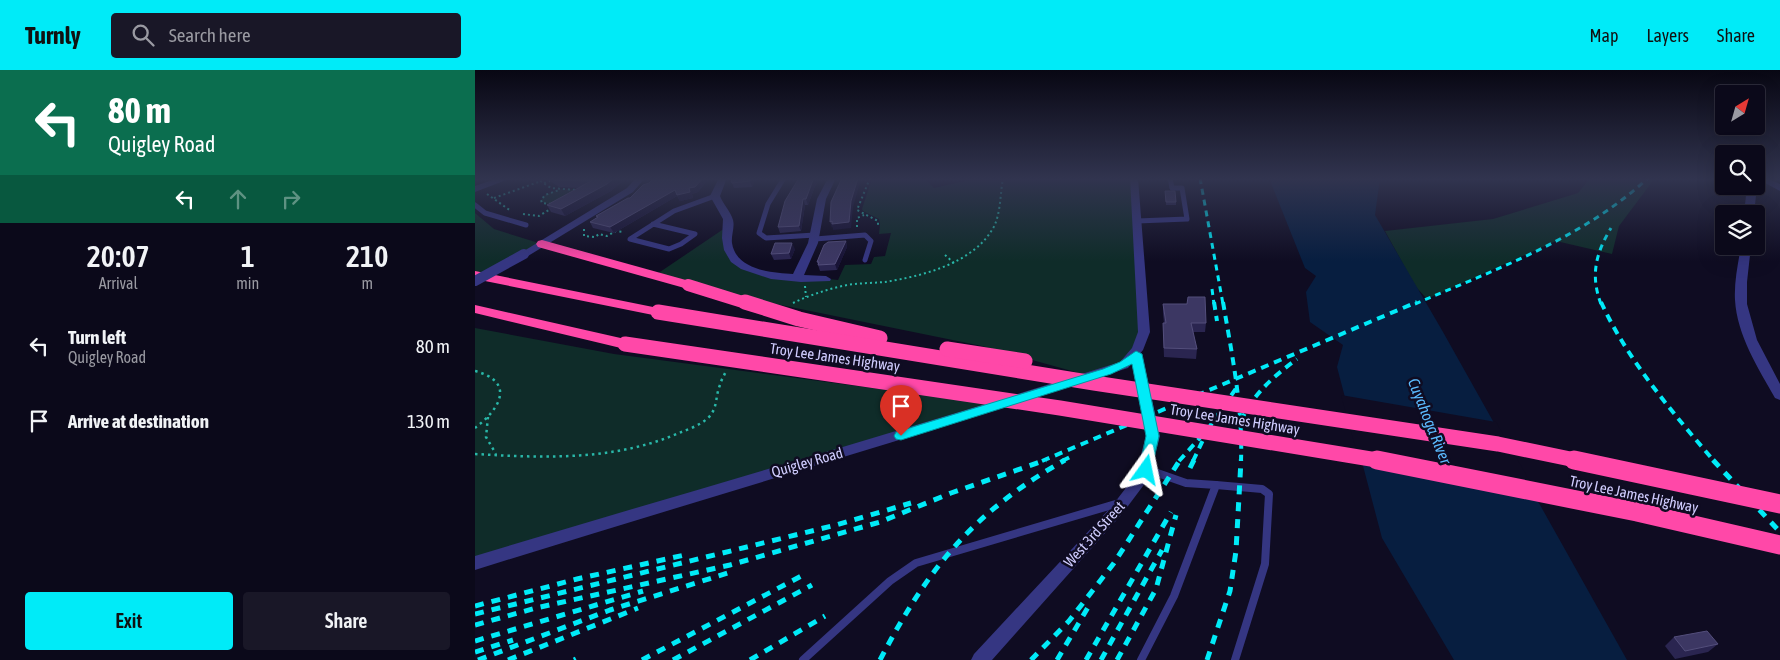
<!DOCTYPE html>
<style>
:root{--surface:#0b091a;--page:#191727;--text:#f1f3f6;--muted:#9a9aa2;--line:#2b2a39;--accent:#00ebf8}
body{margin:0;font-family:"Asap Condensed",sans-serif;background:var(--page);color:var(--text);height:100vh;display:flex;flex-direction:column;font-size:19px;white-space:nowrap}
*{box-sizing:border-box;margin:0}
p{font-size:16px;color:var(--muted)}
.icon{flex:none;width:28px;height:28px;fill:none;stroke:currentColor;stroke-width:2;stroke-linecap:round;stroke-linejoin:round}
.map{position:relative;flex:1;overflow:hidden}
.sheet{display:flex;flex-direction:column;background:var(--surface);width:475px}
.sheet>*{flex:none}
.guide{background:#0b6e4f;color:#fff;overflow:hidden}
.needle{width:32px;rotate:37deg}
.controls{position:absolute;left:1240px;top:15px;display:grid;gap:10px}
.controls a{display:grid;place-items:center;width:50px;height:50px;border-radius:5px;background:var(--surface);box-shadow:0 5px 20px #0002,0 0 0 1px var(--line);font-size:25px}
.pin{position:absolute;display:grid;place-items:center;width:42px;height:42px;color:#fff;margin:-51px -21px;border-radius:50% 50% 50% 0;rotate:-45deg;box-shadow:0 0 5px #0007}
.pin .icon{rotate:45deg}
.me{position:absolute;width:55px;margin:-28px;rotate:12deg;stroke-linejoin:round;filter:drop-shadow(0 0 4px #0008)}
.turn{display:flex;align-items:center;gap:18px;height:105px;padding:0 25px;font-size:22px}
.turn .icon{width:65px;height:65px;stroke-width:2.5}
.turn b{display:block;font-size:35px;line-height:42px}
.lanes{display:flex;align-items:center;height:48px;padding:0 25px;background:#0003;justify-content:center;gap:25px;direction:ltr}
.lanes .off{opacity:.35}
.eta{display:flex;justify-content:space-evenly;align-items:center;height:85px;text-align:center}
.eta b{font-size:30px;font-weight:600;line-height:35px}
.button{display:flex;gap:10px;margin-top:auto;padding:10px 25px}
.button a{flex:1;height:58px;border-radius:5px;background:var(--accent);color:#111;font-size:20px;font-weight:600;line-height:58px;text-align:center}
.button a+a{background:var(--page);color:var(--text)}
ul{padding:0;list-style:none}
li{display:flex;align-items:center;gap:15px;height:75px;padding:0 25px}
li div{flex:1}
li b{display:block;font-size:19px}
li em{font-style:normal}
header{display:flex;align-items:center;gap:30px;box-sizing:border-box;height:70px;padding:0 25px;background:var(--accent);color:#111}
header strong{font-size:24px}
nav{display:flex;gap:28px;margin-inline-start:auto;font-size:18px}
.search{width:350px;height:45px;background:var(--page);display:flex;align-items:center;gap:12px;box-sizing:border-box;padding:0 18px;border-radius:5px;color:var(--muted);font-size:19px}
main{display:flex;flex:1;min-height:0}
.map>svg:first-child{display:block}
.green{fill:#0f2c29}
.water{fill:#071e40}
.pier{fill:#0f0c22}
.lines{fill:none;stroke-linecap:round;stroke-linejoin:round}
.path-far1{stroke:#29b7a8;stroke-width:2;stroke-dasharray:2 3;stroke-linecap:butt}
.path{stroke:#29b7a8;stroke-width:2.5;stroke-dasharray:2.5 4;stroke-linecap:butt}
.service-far1{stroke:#353682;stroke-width:5}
.service{stroke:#353682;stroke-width:8}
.minor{fill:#353682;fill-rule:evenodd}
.tertiary{fill:#353682;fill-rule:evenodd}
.motorway{fill:#ff48a8;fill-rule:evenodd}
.rail-far2{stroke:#00ebf8;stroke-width:3;stroke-dasharray:6 5;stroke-linecap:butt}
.rail-far1{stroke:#00ebf8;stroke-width:4;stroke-dasharray:8 6;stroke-linecap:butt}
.rail{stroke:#00ebf8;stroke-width:5;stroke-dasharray:9 8;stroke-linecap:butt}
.tertiary-bridge{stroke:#353682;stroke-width:10}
.motorway-bridge-far2{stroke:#ff48a8;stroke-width:12}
.motorway-bridge-far1{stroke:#ff48a8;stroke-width:15}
.motorway-bridge{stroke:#ff48a8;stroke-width:19}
.wall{fill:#2a2550}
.shaded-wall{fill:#181336}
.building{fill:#3c3763;stroke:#534e7b}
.route{fill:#00ebf8;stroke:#0099a1}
.labels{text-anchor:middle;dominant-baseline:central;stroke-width:5;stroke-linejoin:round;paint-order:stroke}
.street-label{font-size:15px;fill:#d0cdff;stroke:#0f0c22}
.water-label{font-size:16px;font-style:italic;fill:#5bbbff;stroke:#0f0c22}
</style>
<header>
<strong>Turnly</strong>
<div class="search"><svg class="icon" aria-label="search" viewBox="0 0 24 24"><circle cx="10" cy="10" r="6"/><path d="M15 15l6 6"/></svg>Search here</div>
<nav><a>Map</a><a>Layers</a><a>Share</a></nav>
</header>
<main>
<section class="sheet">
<div class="guide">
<div class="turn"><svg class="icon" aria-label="left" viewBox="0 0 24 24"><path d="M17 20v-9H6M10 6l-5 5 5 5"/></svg><div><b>80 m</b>Quigley Road</div></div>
<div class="lanes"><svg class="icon" aria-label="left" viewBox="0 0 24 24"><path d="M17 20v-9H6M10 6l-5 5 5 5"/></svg><svg class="icon off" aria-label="ahead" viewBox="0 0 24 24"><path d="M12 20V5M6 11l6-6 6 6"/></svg><svg class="icon off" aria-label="right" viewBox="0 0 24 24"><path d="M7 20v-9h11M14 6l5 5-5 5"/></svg></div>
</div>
<div class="eta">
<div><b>20:07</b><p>Arrival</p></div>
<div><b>1</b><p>min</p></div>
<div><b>210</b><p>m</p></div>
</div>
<ul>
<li><svg class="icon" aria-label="left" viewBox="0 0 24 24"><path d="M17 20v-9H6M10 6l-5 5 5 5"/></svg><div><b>Turn left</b><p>Quigley Road</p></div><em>80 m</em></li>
<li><svg class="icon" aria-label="arrive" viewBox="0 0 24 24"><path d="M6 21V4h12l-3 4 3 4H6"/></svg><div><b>Arrive at destination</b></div><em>130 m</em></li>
</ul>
<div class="button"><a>Exit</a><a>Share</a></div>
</section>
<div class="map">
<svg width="1305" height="590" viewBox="0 0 1305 590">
<rect width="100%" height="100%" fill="#0f0c22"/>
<g class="green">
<path d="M397 108H450L459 118 494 110 527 111 528 108H659L669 262 649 295 608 309 604 303 507 276 296 233 179 206 253 156 254 182 280 201 363 210 370 195 396 194 399 187 410 186 416 163 404 164 405 154 404 149 388 141 387 139Z"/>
<path d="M1115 108H1180L1144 156 1137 184 1081 171 952 229 940 216 910 161 1018 149 1103 123Z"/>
<path d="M85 119 109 120 75 134 69 133 66 130 70 125Z"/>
<path d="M0 143 19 159 67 174 0 206Z"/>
<path d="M0 258 139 284 526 335 0 493Z"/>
</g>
<path class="water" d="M794 108H905L900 145 968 262 1152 590H979L907 468 862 297 868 275 835 252 831 222 841 206 830 198Z"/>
<path class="pier" d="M866 325 1021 352 1065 429 885 394Z"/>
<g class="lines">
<g class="path-far1">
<path d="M61 108 76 118 103 120"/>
<path d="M395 108 382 140 403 151V156"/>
<path d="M69 113 75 111"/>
<path d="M12 124 36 141"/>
<path d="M19 128 66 111"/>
<path d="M76 134 67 133 66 130 70 125 84 120"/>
<path d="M48 144 64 146 77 138"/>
<path d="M382 157V148L389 145"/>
<path d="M109 159V166L120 167 124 164 132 166 141 161 149 162"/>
<path d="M470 185 479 193"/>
<path d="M330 216 331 227"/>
<path d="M318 233C335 225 353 219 372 215 385 213 398 213 410 212 447 206 496 194 517 160 526 146 525 124 528 108"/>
</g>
<g class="path">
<path d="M0 301C41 312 25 339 0 358"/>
<path d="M13 347 11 367 21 384"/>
<path d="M0 384C69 388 139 391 204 363 214 359 226 355 234 347 243 337 240 327 245 315 246 310 249 306 251 301"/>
</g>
<g class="service-far1">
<path d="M309 108 293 134 284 163 291 168 340 165"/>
<path d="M0 135 10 143 51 155"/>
<path d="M662 151 712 149 707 118H697L695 108"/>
<path d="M178 154 220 164 206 174 194 179 155 169 199 141 240 126"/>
<path d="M340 169 390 165 396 171 390 190"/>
</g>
<g class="service">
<path d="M741 415 787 419 794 424 790 494 760 590"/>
<path d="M328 590 415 511 441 493 644 433"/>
<path d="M666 590 699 526 741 415 711 413 671 399"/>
</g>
<g class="minor">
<path d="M23 108H36L0 122V116Z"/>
<path d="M244 108H252L245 126C248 134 256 142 258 150 260 157 256 166 257 173 261 200 297 203 318 204L333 173 342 129 353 108H361L351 129 343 173 329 205 351 206 356 209 355 211 326 212 296 209 266 199 256 192 249 180 247 168 248 149 235 126Z"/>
<path d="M1281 108H1292L1305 114V121Z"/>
<path d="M1272 116H1282L1279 144H1269Z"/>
<path d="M1266 176H1276L1272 212V234L1282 270 1305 314V330L1300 328C1283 298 1262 265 1260 230 1259 212 1263 194 1266 176Z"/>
<path d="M661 280 667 284 685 366 674 408 647 444 517 590H496L499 584 637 436 660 406 671 366 655 284Z"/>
</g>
<g class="tertiary">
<path d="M161 108H170L158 122 53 186H45L44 184 152 118Z"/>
<path d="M655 108H663L675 262 668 280 653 298C437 368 218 432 0 500V486C215 421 431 360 645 292L657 278 663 262Z"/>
</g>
<g class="motorway">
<path d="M67 170 218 212 220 215 213 219 63 177 61 174 63 171Z"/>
<path d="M0 201 183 238 188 239 190 242 188 245 183 246 0 209Z"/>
<path d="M0 235 150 269 155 271 157 274 155 277 150 279 0 243Z"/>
</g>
<g class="rail-far2">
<path d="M725 108 748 234"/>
<path d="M737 219 739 234"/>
<path d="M940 234C1021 199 1107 169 1173 108"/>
<path d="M1126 234C1115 205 1121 183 1136 158"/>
</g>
<g class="rail-far1">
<path d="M739 232 742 251"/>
<path d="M748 232C757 285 768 338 766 391"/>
<path d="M1126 232C1153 291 1198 343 1239 391"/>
<path d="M766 351C778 324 799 306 822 289"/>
<path d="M567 391 942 232"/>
<path d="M587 391 595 387"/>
<path d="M704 391 733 359 762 317"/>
<path d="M718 391 728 370"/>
</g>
<g class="rail">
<path d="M1238 390 1305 462"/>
<path d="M715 398 719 390"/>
<path d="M0 536 102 509 214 484"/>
<path d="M0 544 361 455 436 433"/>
<path d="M0 555 61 538 255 495 405 452 476 423 571 390"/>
<path d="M0 571 168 521"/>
<path d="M0 582 38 570"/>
<path d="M3 590 135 540 256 502"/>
<path d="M33 590 163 538"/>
<path d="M99 590 101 589"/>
<path d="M167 590 332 503"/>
<path d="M198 590 337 515"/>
<path d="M275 590 350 546"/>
<path d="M405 590C453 498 498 442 590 390"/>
<path d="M556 590 594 551 639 493 705 390"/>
<path d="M582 590 615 534"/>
<path d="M611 590 696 442"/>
<path d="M626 590 687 480"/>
<path d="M642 590 681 519 701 445"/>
<path d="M732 590 755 521 761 481 766 390"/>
</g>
<path class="tertiary-bridge" d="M0 211 49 184"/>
<path class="motorway-bridge-far2" d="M213 215 274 234"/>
<g class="motorway-bridge-far1">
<path d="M270 232 324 249 405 268"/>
<path d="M183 242 619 313 1023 374 1105 391"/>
<path d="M150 274 585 338 908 391"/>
<path d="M472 279 550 291"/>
</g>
<g class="motorway-bridge">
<path d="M902 390 1162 442 1305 475"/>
<path d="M1099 390 1305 434"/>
</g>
</g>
<g class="wall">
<path d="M71 108H151L136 121 90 146 76 142 72 135 105 118 84 117Z"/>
<path d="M255 108H281L277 117 259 118Z"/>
<path d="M324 108H346L340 116 333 135H330L326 161 305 163 303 157Z"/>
<path d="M231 112 223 122 217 124 218 128 205 131 202 126 139 163 118 158 115 152 122 148 121 146 155 128Z"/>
<path d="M690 121 701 132V135H691Z"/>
<path d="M371 171 372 177 362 200 345 201 342 192Z"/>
<path d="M320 179 316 189 299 190 296 184Z"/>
<path d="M688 234 731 253 730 262H718L722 279 721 289 689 287 688 262V253H689L688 243Z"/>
<path d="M1199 567 1243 574 1233 582 1200 589 1190 576Z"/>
</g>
<g class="shaded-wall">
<path d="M55 108H67L57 112Z"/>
<path d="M139 108H151L136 121 90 146 86 139Z"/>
<path d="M228 108H229L231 112 223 122 217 124 218 128 205 131 202 126 139 163 135 157 200 120 214 118Z"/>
<path d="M276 108H281L277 117 275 111Z"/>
<path d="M340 108H346L340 116 333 135 331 129 338 110Z"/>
<path d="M383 108H388L385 113 378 137 376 158 358 160V157L357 158 355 152 376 131Z"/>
<path d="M328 129 330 135 326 161 324 156Z"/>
<path d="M371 171 372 177 362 200 360 194Z"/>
<path d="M317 173 320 179 316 189 314 183Z"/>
</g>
<g class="building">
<path d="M77 108H139L132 114 86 139 72 135 116 111 80 110Z"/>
<path d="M179 108H228L220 117 214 118 215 122 202 125 200 120 135 157 115 152 123 147 121 146 153 128H155L168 115 174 113Z"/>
<path d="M257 108H276L275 111 257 113 256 111Z"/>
<path d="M324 108H340L338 110 331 129H328L324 156 303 157 310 131Z"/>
<path d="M367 108H383L376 131 374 152 357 154V151L355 152 356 132Z"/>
<path d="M690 121H700L701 132H691Z"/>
<path d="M371 171 360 194 343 195 344 192H342L349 175 353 172Z"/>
<path d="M300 173H317L314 183 296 184Z"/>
<path d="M713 227H730L731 253H716L722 279 689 278 688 253H691L688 234H712Z"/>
<path d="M1232 561 1243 574 1210 581 1199 567Z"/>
</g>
<linearGradient id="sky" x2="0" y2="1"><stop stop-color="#080713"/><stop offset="0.57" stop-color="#31344f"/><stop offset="1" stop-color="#31344f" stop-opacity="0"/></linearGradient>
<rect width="1305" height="191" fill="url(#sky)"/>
<path class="route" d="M661 281 667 284 684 366 676 403 671 405 666 403 664 400 671 366 657 294 636 304 426 370 421 369 419 366 421 362 628 299 645 292Z"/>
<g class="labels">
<g class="street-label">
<text transform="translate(360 287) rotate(8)">Troy Lee James Highway</text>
<text transform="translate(760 349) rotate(9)">Troy Lee James Highway</text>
<text transform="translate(332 392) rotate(-16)">Quigley Road</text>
<text transform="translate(1159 424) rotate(12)">Troy Lee James Highway</text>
<text transform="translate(619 464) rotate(-48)">West 3rd Street</text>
</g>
<g class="water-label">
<text transform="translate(955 351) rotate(68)">Cuyahoga River</text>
</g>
</g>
</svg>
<div class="controls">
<a><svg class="needle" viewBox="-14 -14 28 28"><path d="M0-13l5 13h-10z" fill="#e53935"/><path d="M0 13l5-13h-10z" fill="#9a9aa2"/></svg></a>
<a><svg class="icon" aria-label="search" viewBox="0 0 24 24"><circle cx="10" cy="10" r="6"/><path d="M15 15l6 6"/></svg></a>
<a><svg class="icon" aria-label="layers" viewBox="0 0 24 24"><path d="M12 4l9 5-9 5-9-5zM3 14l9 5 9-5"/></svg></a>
</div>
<div class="pin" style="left:426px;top:366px;background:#d93025"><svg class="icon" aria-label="arrive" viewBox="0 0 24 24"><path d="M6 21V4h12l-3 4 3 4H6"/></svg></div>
<svg class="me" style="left:671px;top:400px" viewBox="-20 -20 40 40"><path d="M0-17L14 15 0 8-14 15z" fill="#00ebf8" stroke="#fff" stroke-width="4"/></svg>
</div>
</main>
